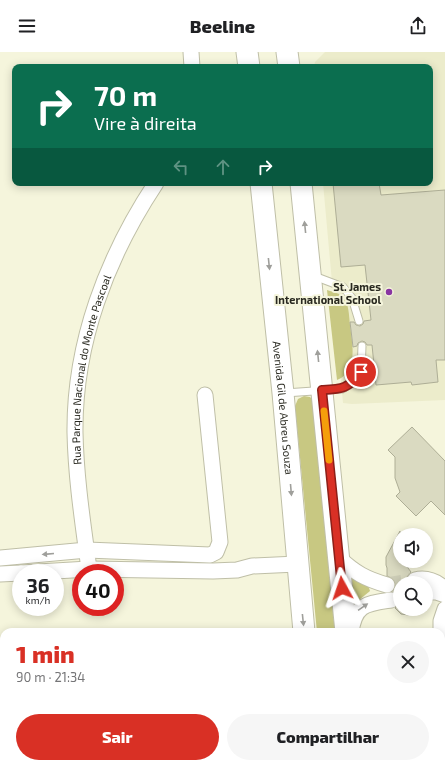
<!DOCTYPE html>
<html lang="pt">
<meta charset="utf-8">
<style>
:root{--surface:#fff;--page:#f6f6f6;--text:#202124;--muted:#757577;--accent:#d93025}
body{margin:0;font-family:"Exo 2",sans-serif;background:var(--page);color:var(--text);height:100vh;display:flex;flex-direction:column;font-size:15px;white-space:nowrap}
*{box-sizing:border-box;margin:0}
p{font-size:13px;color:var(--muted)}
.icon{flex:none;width:22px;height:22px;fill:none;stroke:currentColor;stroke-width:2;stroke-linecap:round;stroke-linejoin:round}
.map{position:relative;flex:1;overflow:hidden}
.drawer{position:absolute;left:0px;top:576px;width:445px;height:140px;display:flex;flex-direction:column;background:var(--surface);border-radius:12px 12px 0 0;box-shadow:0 2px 10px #0003}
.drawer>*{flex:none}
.banner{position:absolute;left:12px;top:12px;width:421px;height:122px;border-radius:8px;box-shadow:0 2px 10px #0003;background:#0b6e4f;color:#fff;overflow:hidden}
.fabs{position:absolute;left:393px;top:476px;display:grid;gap:8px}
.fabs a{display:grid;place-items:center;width:40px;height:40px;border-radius:50%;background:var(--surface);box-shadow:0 2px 10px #0003;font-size:20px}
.speed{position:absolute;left:12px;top:512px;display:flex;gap:8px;font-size:20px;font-weight:700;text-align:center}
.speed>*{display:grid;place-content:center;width:52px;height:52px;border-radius:50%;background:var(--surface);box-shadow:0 2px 10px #0003;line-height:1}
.speed small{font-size:10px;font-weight:400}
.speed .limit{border:6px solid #d22;background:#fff;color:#111}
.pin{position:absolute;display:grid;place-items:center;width:34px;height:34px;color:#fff;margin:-17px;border:2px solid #fff;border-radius:50%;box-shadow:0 1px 4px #0007}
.me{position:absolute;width:44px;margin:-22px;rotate:355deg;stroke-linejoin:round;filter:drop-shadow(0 0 3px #0008)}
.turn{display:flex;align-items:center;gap:14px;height:84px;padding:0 16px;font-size:18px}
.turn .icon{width:52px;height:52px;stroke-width:2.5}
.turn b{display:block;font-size:28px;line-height:34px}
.lanes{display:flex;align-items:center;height:38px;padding:0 16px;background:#0003;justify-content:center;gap:20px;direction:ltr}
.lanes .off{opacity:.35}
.round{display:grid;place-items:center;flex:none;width:42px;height:42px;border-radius:21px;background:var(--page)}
.head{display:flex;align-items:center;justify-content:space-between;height:68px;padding:0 16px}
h1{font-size:24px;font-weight:800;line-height:30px;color:var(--accent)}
.primary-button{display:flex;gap:8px;margin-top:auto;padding:8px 16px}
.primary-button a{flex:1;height:46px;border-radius:24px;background:var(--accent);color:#fff;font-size:16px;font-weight:800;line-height:46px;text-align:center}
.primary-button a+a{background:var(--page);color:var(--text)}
header{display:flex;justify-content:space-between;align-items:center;height:52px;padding:0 16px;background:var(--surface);font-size:18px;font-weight:800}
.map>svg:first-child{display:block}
.built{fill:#ececcb}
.green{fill:#c8c882}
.building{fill:#dadac1;stroke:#aeae96}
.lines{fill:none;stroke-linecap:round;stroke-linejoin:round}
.street-tunnel{stroke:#ccccb6;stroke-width:15;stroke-dasharray:15 8;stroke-linecap:butt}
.lane-casing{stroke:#bfbfa7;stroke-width:9}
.street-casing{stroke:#bfbfa7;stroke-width:17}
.secondary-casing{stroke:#bfbfa7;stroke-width:23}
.lane{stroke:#fff;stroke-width:7}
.street{stroke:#fff;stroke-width:15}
.secondary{stroke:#fff;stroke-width:21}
.oneway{fill:#9f9f9b}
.route-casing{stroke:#8d1f18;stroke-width:10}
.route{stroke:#d93025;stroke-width:7}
.slow{stroke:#f59e0b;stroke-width:7}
.poi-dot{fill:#8935a2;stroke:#f5f5dc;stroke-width:1.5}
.labels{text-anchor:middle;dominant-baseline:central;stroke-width:4;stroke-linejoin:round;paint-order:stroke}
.poi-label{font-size:11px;font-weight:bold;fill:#292920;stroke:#f5f5dc;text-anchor:end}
.street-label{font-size:11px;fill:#292920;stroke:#f5f5dc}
</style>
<header><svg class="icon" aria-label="menu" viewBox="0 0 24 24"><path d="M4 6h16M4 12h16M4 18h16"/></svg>Beeline<svg class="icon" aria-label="share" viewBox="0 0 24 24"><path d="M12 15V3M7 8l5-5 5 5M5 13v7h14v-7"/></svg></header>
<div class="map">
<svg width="445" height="716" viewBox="0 0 445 716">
<rect width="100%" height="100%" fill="#f5f5dc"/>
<path class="built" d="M325 0H445V348L352 352 343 351 323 131H430V15H314L315 10Z"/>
<g class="green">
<path d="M327 238C333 240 340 241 344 246 349 253 349 264 350 273 352 290 359 320 337 328Z"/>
<path d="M304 344 310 345 312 347 335 580H317L295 354 298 347Z"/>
<path d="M351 524 368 533 370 539 353 553 349 525Z"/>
</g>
<g class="building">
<path d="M333 131H379L381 143 445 138V308H436L438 330 412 333 411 330 376 333 372 293H367L365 290 362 289 358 291 357 294 353 295 350 270H354L356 273 360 274 363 272 364 269 371 268 365 213 341 215Z"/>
<path d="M412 375 445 409V463L431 449 416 464 396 444 400 440 395 426V405L388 398Z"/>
<path d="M400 479V509H408V516L411 520 407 525V531H400V557H415L412 562 409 563 401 562 395 556 399 552 400 546 398 542 393 539 396 535V531L393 527 387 524V516L386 513V505Z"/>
</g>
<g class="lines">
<path class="street-tunnel" d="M387 533 415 528"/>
<defs>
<g id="lane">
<path d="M314 224 343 235 352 246 359 269"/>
<path d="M285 341 342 337 354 330 361 320 362 294"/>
<path d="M0 673 4 681"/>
<path d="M19 712 21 716"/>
</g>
<g id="street">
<path d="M191 0 192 15"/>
<path d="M0 506 87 498 210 503 216 500 220 490 205 343"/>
<path d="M339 506C355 521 366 527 387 533"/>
<path id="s1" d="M89 517C83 472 76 427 75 381 74 291 107 205 156 131"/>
<path d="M21 521 89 517 213 519 237 518 252 514 297 512"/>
<path d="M0 522 21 521"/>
<path d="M415 528C427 525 436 529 445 537"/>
<path d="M426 540H436L445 543"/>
<path d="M351 580C355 552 366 552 391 548"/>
<path d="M441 580V569L445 557"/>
<path d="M441 586 445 618"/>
</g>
<g id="secondary">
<path d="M247 0 249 15"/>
<path d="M287 0 289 15"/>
<path id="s2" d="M261 131 283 341 304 580"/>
<path d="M301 131 346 580"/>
<path d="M327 712 328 716"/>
<path d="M357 712V716"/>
</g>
</defs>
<use href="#lane" class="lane-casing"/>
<use href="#street" class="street-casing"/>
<use href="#secondary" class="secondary-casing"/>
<use href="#lane" class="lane"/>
<use href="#street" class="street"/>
<use href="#secondary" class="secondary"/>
</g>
<defs><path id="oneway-solid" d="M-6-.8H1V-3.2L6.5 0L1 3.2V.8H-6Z"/></defs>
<g class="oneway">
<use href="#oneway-solid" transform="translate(305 175) rotate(-96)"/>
<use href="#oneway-solid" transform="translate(269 212) rotate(84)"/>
<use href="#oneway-solid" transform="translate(318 304) rotate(-96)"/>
<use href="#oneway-solid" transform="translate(291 438) rotate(85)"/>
<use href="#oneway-solid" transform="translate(48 502) rotate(175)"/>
<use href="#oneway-solid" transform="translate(363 555) rotate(-35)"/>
<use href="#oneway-solid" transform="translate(303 568) rotate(84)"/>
</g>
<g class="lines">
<defs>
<path id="route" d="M342 536 322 338C342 337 348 337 361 320"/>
</defs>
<use href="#route" class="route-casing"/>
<use href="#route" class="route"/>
<path class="slow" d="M324 359 329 408"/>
</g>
<circle class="poi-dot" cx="389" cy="240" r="4"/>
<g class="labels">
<g class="poi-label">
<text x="381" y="234">St. James<tspan x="381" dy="13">International School</tspan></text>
</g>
<g class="street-label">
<text stroke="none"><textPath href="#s1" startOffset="202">Rua Parque Nacional do Monte Pascoal</textPath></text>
<text stroke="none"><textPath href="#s2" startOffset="226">Avenida Gil de Abreu Souza</textPath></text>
</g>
</g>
</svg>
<div class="fabs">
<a><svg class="icon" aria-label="sound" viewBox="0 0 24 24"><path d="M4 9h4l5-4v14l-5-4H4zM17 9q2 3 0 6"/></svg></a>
<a><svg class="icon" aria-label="search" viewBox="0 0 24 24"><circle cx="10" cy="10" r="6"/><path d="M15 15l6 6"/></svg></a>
</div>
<div class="speed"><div>36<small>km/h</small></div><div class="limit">40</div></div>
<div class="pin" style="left:361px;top:320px;background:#d93025"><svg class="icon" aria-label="arrive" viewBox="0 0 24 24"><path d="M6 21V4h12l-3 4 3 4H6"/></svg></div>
<svg class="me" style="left:342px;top:536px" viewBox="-20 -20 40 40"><path d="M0-17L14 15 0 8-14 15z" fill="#d93025" stroke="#fff" stroke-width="4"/></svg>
<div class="banner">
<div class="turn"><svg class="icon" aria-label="right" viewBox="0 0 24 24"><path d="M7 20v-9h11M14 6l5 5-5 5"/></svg><div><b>70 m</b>Vire à direita</div></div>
<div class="lanes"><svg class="icon off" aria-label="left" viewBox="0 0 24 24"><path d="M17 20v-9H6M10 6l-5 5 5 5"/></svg><svg class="icon off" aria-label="ahead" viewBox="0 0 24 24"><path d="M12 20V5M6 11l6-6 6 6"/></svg><svg class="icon" aria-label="right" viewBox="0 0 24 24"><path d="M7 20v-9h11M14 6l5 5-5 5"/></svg></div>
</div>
<section class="drawer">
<div class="head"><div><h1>1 min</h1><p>90 m · 21:34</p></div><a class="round"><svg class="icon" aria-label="close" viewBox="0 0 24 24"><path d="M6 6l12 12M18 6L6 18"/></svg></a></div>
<div class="primary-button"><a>Sair</a><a>Compartilhar</a></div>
</section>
</div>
